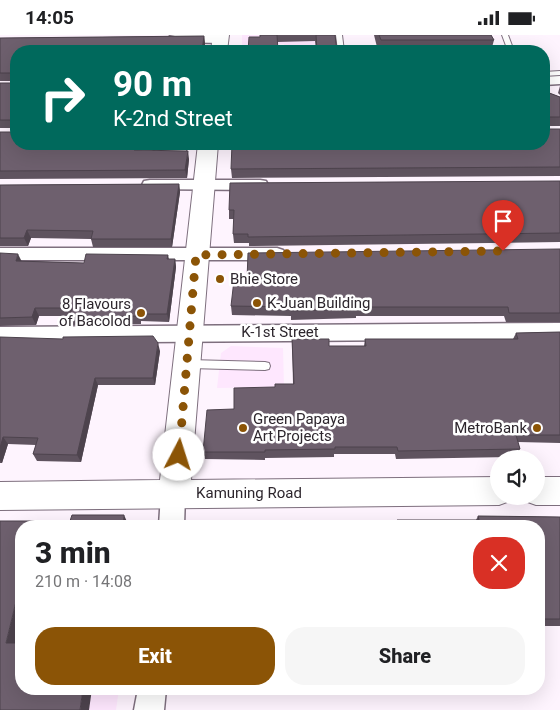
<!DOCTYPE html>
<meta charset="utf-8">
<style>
:root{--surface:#fff;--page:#f6f6f6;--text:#202124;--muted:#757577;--accent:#8b5406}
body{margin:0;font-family:Roboto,sans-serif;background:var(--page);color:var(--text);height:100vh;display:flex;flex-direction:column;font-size:19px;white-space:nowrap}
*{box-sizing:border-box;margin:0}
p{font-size:16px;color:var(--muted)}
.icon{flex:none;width:28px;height:28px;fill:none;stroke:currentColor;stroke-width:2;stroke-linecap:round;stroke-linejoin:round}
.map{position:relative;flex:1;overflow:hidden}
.drawer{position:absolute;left:15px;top:485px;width:530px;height:175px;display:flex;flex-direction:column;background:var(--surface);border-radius:20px;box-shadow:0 5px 20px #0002}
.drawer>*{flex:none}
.hud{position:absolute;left:10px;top:10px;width:540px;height:105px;border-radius:20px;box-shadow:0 5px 20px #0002;background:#00695c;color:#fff;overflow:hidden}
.controls{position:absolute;left:490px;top:415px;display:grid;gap:10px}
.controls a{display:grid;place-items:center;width:55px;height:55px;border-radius:50%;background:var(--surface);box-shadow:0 5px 20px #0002;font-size:25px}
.pin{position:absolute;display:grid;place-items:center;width:42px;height:42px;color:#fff;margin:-51px -21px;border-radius:50% 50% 50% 0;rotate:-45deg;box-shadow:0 0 5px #0007}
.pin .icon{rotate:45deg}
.me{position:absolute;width:55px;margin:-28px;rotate:5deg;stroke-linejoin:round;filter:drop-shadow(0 0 4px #0008)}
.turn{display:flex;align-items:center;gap:18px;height:105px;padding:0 20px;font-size:22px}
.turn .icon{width:65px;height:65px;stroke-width:2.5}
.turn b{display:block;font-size:35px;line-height:42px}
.round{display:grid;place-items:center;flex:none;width:52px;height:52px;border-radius:20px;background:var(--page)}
.overview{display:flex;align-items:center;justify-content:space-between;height:85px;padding:0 20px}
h1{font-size:30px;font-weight:800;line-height:38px}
.cta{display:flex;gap:10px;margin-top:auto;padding:10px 20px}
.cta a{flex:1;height:58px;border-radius:20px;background:var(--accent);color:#fff;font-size:20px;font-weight:800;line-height:58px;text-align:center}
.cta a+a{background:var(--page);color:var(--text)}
.status{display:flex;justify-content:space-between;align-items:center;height:35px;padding:0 25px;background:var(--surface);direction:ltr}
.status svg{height:14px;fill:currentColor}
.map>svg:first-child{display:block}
.built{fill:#fee7fe}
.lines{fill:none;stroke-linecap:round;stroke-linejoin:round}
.lane-casing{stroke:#7e6f7e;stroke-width:2}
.street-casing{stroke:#7e6f7e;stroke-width:3}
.secondary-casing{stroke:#7e6f7e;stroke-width:2}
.lane{fill:#fff;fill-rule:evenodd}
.street{fill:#fff;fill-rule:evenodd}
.secondary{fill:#fff;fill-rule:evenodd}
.wall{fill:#5f535f}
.shaded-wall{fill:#4d434d}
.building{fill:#6e606e;stroke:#4d434d}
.route{stroke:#8b5406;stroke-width:9;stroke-dasharray:0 16.2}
.poi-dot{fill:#8b5406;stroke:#fff;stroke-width:2}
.labels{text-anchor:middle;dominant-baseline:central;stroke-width:5;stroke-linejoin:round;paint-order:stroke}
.poi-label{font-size:15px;fill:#2d262d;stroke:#fff;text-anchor:start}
.street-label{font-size:15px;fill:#2d262d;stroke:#fff}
</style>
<div class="status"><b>14:05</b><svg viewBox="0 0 49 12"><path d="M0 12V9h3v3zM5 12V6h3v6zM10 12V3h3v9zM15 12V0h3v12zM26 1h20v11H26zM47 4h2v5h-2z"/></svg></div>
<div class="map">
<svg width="560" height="675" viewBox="0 0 560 675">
<rect width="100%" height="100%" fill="#fef4fe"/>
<g class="built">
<path d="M242 0H336L338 16H285L284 9 242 10Z"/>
<path d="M231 311 283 313 284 352 217 353 221 318Z"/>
<path d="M0 613 21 654H119L116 675H0Z"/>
</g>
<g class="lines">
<defs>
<g id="lane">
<path d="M336 0H342L344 16H338Z"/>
<path d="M502 0H508L514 16H508Z"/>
<path d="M560 36V40L544 41V37Z"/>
<path d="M181 109H187L186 116H156L152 114 156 112H180Z"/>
<path d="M189 325 265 327 269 328 270 331 269 334 265 335 189 333 185 332 184 329 185 326Z"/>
</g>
<g id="street">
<path d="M175 0H221L227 4 221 8 170 7 169 4 170 1Z"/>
<path d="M560 41V49L544 50V42Z"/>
<path d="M150 145H260L266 146 268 150 266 154 260 155 144 154 142 150 144 146Z"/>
<path d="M0 213H277L283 215 286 219 283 223 277 225H0Z"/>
<path d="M560 288V304L0 308V292Z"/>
<path d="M173 448 182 451 185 459 184 491H159L161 459 164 451Z"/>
<path d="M138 654H166L164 675H134Z"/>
</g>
<g id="secondary">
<path d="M213 0H229L227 16H211Z"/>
<path d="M198 109H218L191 445 499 442V461H512L510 466 499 470 0 475V447L160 445Z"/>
<path d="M536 442H560V470H536L525 466 523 461H536Z"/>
</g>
</defs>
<use href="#lane" class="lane-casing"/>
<use href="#street" class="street-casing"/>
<use href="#secondary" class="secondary-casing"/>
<use href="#lane" class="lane"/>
<use href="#street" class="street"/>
<use href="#secondary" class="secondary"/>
</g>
<g class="wall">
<path d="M260 0H335L337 16H316L315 6 277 7 260 2Z"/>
<path d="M374 0H491L494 5 491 16H378Z"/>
<path d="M204 1 205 9 204 16H16V109H139L137 115 189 124 187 143 0 144V97H14V93H0V48H15V46H0V3Z"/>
<path d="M560 51V60L558 58Z"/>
<path d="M544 56 560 62V91H546V94H560V141L232 143 231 134Z"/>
<path d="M560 146V207L249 211V208H234L233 199 234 184H229V175Z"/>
<path d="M179 149 180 157 172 212H93L91 204 31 203 28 211H0V150Z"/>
<path d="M560 214V287H506L504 281H356V283L291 285V281L232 280 231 271 247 245Z"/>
<path d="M0 218 22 226 84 228 168 220 169 224H175L176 232 169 287 141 286V289L72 290 70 281H39L36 290 0 291Z"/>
<path d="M560 297V408L518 407 520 414 515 422 396 424 395 419H334V422L265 423V425L205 424 203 417 234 374 275 352 293 349 292 304 329 311H364L365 304H513L516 298Z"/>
<path d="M0 302 160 316 155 350H98L81 427 37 426 33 419 36 410 8 409 2 428H0Z"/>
<path d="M478 481 560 482V591H539V491H395L397 485H476Z"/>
</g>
<g class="shaded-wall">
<path d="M204 1 205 9 204 16H202Z"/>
<path d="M135 109H139L135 123 134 115Z"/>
<path d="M188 116 189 124 187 143 185 135Z"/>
<path d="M179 149 180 157 172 212 171 204Z"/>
<path d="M27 195 31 203 28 211 24 203Z"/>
<path d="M18 219 22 227 16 226Z"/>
<path d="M175 224 176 232 169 287 167 279Z"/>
<path d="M35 273 39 281 36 290 32 282Z"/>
<path d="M158 308 160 316 155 350 153 343Z"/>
<path d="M95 343 98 350 81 427 77 420Z"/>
<path d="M3 402 8 409 2 428 0 425V413Z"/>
<path d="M124 480 129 491H123Z"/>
<path d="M21 546V595L16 616 6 608Z"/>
<path d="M83 654H92L89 675H80Z"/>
</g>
<g class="building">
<path d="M260 0H277L278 16H248L249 2H260Z"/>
<path d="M316 0H335L337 16H317Z"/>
<path d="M379 0H491L494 5H381Z"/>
<path d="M204 1 202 16H16V109H135L134 115 188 116 185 135 0 136V97H14V85H0V48H15V38H0V3Z"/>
<path d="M544 56 560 62V82H546V94H560V132L231 134 232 109H544Z"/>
<path d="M560 146V198L248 202V199H233L234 175H229L230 148Z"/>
<path d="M179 149 171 204H91L93 196 27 195 24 203H0V150Z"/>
<path d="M560 214V278H509L508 272H357V274L291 276V272L231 271 234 245H247L248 218Z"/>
<path d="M0 218 18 219 16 226 84 228 86 219 168 220 167 224H175L167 279H137L139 281 69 282 72 273H35L32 282 0 283Z"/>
<path d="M560 297V400H516L520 414 398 416 397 412H335V414L265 415V417H203L207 375 234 374V353L275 352V349H294L292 304H329V311H366L365 304H518L516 298Z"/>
<path d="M153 301 158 308 153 343H95L77 420 33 419 38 403 3 402 0 413V302L63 304V302Z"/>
<path d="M72 480H124L123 491H21V546L6 608H21V654H83L80 675H0V486H70Z"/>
<path d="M478 481 560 482V584H539V491H398L397 485H479Z"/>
</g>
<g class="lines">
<path class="route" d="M179 420 196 220 503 216"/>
</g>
<g class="poi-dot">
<circle cx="220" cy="244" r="5"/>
<circle cx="257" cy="268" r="5"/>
<circle cx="141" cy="278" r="5"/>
<circle cx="243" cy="393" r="5"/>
<circle cx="537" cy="393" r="5"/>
</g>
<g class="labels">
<g class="poi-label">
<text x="230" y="244">Bhie Store</text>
<text x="267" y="268">K-Juan Building</text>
<text x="131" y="269" text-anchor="end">8 Flavours<tspan x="131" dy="17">of Bacolod</tspan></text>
<text x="253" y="384">Green Papaya<tspan x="253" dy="17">Art Projects</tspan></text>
<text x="527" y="393" text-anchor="end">MetroBank</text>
</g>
<g class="street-label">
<text x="280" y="297">K-1st Street</text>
<text x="249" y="458">Kamuning Road</text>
</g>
</g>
</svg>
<div class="controls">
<a><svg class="icon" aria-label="sound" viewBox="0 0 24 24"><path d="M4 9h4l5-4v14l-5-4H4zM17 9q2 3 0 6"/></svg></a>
</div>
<div class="pin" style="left:503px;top:216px;background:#d93025"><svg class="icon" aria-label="arrive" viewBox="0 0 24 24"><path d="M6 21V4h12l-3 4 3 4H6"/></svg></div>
<svg class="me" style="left:179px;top:420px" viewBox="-20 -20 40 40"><circle r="19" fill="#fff"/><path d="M0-13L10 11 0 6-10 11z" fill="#8b5406"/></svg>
<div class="hud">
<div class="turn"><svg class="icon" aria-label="right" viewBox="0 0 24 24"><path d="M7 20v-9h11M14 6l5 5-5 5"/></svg><div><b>90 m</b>K-2nd Street</div></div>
</div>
<section class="drawer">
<div class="overview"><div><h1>3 min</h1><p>210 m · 14:08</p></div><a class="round" style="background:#d93025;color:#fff"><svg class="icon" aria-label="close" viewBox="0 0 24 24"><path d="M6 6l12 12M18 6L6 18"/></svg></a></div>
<div class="cta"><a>Exit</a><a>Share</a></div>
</section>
</div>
